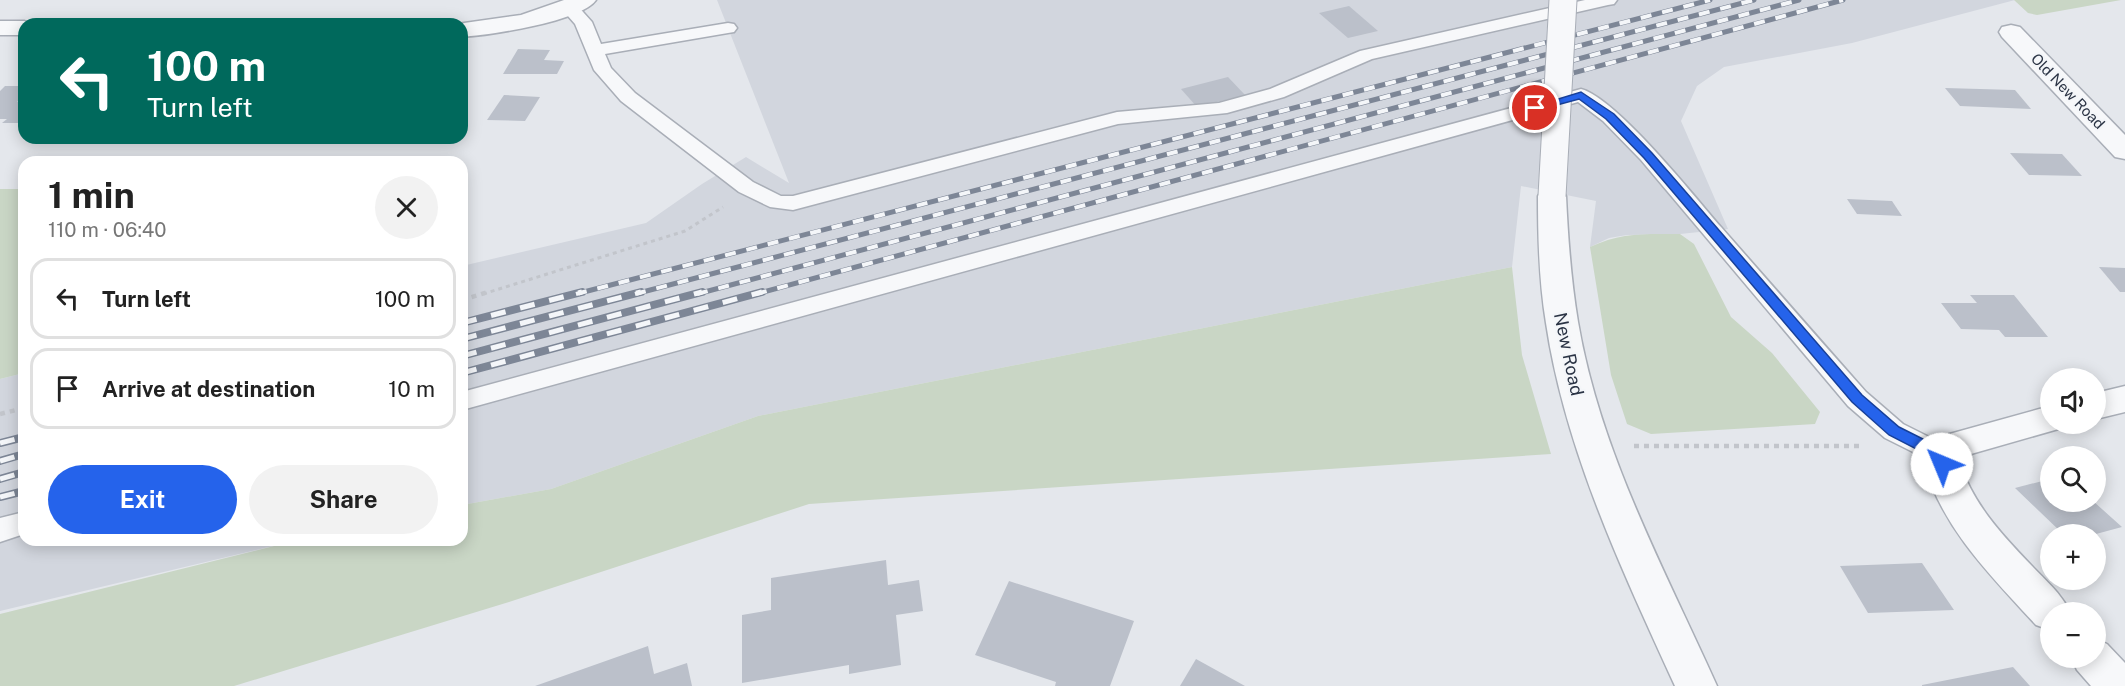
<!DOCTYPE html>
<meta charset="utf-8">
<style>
:root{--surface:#fff;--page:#f2f2f2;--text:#222;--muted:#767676;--line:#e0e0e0;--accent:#2563eb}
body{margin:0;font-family:"Public Sans",sans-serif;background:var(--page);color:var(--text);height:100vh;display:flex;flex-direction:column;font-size:22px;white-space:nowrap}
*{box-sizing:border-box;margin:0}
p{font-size:20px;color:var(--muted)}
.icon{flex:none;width:33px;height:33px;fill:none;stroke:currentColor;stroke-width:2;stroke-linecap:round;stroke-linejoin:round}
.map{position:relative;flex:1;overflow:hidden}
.sheet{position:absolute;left:18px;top:156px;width:450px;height:390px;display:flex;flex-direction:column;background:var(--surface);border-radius:18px;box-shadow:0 3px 15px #0003}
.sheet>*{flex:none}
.top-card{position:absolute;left:18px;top:18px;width:450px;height:126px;border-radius:18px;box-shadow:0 3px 15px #0003;background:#00695c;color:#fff;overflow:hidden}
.tools{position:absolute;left:2040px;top:368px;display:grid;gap:12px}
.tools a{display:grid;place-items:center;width:66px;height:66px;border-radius:50%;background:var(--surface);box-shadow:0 3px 15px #0003;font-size:30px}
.pin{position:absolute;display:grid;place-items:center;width:51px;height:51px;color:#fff;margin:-26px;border:3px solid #fff;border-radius:50%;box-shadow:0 2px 6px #0007}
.me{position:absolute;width:66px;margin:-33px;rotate:315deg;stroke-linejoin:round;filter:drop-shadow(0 0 4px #0008)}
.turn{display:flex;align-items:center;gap:21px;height:126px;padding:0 30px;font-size:27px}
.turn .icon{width:78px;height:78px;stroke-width:2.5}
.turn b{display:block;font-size:42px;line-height:51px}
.round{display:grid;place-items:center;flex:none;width:63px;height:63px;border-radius:32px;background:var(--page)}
.headline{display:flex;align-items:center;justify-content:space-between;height:102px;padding:0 30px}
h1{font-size:36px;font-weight:700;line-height:45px}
.button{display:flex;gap:12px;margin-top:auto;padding:12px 30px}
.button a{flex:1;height:69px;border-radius:36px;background:var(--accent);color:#fff;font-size:24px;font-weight:700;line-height:69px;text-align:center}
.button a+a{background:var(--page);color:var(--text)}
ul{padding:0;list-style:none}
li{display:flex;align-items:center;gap:18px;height:81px;margin:0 12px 9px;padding:0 18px;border:3px solid var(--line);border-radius:18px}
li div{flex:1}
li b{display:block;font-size:22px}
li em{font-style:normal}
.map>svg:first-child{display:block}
.built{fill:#d2d6de}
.green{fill:#c9d6c5}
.building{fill:#bbc0ca}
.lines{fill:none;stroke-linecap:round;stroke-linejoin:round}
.service-casing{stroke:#a9aeb7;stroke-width:3}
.minor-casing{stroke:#a9aeb7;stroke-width:3}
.tertiary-casing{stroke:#a9aeb7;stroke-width:3}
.path-far1{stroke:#c2c5cb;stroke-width:3;stroke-dasharray:4 4;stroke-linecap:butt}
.path{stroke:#c2c5cb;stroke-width:4.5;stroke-dasharray:5 5;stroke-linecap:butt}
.service{fill:#f7f8fa;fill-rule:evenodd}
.minor{fill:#f7f8fa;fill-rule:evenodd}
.tertiary{fill:#f7f8fa;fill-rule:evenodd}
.rail-far1-casing{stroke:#7d8696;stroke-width:5}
.rail-casing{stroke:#7d8696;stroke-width:8}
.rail-far1{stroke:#f4f6f9;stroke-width:4;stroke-dasharray:11;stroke-linecap:butt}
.rail{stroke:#f4f6f9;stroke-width:5;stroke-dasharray:15;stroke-linecap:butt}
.tertiary-bridge-casing{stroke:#a9aeb7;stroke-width:29;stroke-linecap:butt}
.tertiary-bridge{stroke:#f7f8fa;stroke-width:27}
.route{fill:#2563eb;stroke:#184099;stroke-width:1.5}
.labels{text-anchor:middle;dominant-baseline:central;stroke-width:4.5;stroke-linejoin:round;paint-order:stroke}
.far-street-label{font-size:15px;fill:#2b3445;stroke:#f4f6f9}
.street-label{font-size:18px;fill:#2b3445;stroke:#f4f6f9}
</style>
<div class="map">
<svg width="2125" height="686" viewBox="0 0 2125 686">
<rect width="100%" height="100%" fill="#e4e7ec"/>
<g class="built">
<path d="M717 0H2015L1852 43 1724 67 1697 86 1681 121 1728 229 1680 234 1627 235 1609 238 1590 247 1596 201 1521 186 1512 267 758 416 551 489 462 505V266L646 223 702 184 746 157 789 183Z"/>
<path d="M24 373V540H298L0 611V379Z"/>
</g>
<g class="green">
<path d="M2014 0H2121L2037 15 2028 13Z"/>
<path d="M0 189H24V373L0 379Z"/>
<path d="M1680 234 1694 244 1731 317 1772 353 1820 412 1815 424 1651 434 1627 424 1611 375 1590 247C1621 232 1647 234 1680 234Z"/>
<path d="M1512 267 1522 355 1551 454 809 504 509 602 234 686H0V614L298 540H462V505L551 489 758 416Z"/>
</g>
<g class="building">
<path d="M1349 6 1378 31 1348 38 1319 13Z"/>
<path d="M518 49 550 50 544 60 564 61 557 74H503Z"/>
<path d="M1228 77 1245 95 1197 107 1181 89Z"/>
<path d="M5 86H24V95L17 102H24V123H2L7 119H0V91Z"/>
<path d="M1945 88 2015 90 2031 109 1960 106Z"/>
<path d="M504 95 540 97 525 121 487 120Z"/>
<path d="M2010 153 2062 154 2082 176 2029 175Z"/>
<path d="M1847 199 1892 201 1902 216 1857 214Z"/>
<path d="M2099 267 2125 268V292H2120Z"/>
<path d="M1970 295H2014L2048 337H2005L1999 330 1961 329 1941 303H1977Z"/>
<path d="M2050 479V501H2093L2122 527 2096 534H2063L2015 488Z"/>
<path d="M886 560 888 585 919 580 923 611 896 615 901 665 849 674V665L742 683V615L771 610V578Z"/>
<path d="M1922 563 1954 610 1868 613 1840 566Z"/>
<path d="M1009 581 1134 621 1110 686H1055L1056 682 975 655Z"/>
<path d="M648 646 654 674 687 663 692 686H535Z"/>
<path d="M1196 659 1245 686H1180Z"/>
<path d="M2013 667 2030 686H1922V685Z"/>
</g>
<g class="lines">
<defs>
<g id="service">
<path d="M1585 0H1617L1614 4 1608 5 1372 59 1284 97 1227 113 1118 124 793 210 770 207 739 192 621 101 594 70 575 24 560 7 563 3H575L592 22 601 44 728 23 734 24 737 28 734 32 728 33 605 54 611 68 635 93 753 182 781 196H793L1117 112 1219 103 1270 89 1360 51Z"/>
<path d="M1581 89C1616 98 1694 196 1721 227 1769 282 1817 337 1866 392L1903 424 1953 449 1957 456 1953 463 1944 466 1935 463 1885 438 1848 406 1641 160 1603 121 1578 102 462 410V392Z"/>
<path d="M24 512V534L0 542V518Z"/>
</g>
<g id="minor">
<path d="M2011 25 2020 27 2125 135V159L2115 157 2002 37 1999 32 2002 27Z"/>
<path d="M2125 386V412L2096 419V393Z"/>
<path d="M2050 406V423H2065L2062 428 1964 456 1960 464C1974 505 2002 535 2032 566 2046 581 2061 593 2070 612H2050V630L2036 625C1991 576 1943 529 1924 464L1935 438Z"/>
<path d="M2096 639 2107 644 2125 663V686H2091L2077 670 2071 657H2096Z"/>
</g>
<g id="tertiary">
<path d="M564 0H596C580 22 489 35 462 37V24H457L521 15Z"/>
<path d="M0 21H24L33 24H24V35H0Z"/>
<path d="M1552 187 1562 190 1566 196C1568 239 1571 280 1578 322 1600 452 1664 568 1717 686H1675C1622 570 1565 450 1546 323 1539 281 1538 239 1538 196L1542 190Z"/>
</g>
</defs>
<use href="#service" class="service-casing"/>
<use href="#minor" class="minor-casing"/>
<use href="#tertiary" class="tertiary-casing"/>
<path class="path-far1" d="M483 294 685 231 723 207"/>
<g class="path">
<path d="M462 300 488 292"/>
<path d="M0 414 24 408"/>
<path d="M1634 446H1860"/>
</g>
<use href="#service" class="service"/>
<use href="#minor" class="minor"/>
<use href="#tertiary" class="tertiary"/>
<defs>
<g id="rail-far1">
<path d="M576 294 1710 0"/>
<path d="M635 294 1754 0"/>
<path d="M697 294 1799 0"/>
<path d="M756 294 1843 0"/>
</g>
<g id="rail">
<path d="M462 323 582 292"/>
<path d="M462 339 641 292"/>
<path d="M462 356 702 292"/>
<path d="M462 373 762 292"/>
<path d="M0 443 24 437"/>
<path d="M0 461 24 454"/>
<path d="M0 479 24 472"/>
<path d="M0 497 24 491"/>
</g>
</defs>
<use href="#rail-far1" class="rail-far1-casing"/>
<use href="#rail" class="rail-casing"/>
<use href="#rail-far1" class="rail-far1"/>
<use href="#rail" class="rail"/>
<defs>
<path id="tertiary-bridge" d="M1552 196 1563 0"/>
</defs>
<use href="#tertiary-bridge" class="tertiary-bridge-casing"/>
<use href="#tertiary-bridge" class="tertiary-bridge"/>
</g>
<path class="route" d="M1581 92 1614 114 1652 153 1862 395 1899 427 1949 452 1951 456 1947 468H1937L1934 464 1936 459 1889 435 1852 402 1644 158 1606 119 1579 99 1535 111 1529 108Z"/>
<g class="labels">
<g class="far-street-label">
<text transform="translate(2068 91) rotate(46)">Old New Road</text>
</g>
<g class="street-label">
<text transform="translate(1569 354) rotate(78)">New Road</text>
</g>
</g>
</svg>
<div class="tools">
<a><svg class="icon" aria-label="sound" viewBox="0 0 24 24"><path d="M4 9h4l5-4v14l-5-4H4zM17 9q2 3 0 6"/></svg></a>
<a><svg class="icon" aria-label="search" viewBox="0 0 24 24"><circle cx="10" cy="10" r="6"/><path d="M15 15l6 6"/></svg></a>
<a>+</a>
<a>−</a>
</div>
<div class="pin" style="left:1535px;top:108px;background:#d93025"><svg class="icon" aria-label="arrive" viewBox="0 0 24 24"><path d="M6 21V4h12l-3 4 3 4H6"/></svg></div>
<svg class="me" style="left:1942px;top:464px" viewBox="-20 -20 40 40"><circle r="19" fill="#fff"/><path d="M0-13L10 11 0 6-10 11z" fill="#2563eb"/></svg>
<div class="top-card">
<div class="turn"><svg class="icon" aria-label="left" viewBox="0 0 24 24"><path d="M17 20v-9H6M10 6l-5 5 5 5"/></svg><div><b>100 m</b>Turn left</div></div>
</div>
<section class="sheet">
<div class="headline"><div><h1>1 min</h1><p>110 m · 06:40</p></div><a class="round"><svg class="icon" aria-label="close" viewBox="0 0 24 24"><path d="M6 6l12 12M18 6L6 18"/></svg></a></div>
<ul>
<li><svg class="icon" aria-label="left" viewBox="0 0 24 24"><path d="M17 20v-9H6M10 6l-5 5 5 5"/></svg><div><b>Turn left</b></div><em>100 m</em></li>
<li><svg class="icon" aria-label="arrive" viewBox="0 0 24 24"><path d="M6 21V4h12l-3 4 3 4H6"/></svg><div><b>Arrive at destination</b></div><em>10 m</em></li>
</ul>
<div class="button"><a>Exit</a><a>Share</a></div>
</section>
</div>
